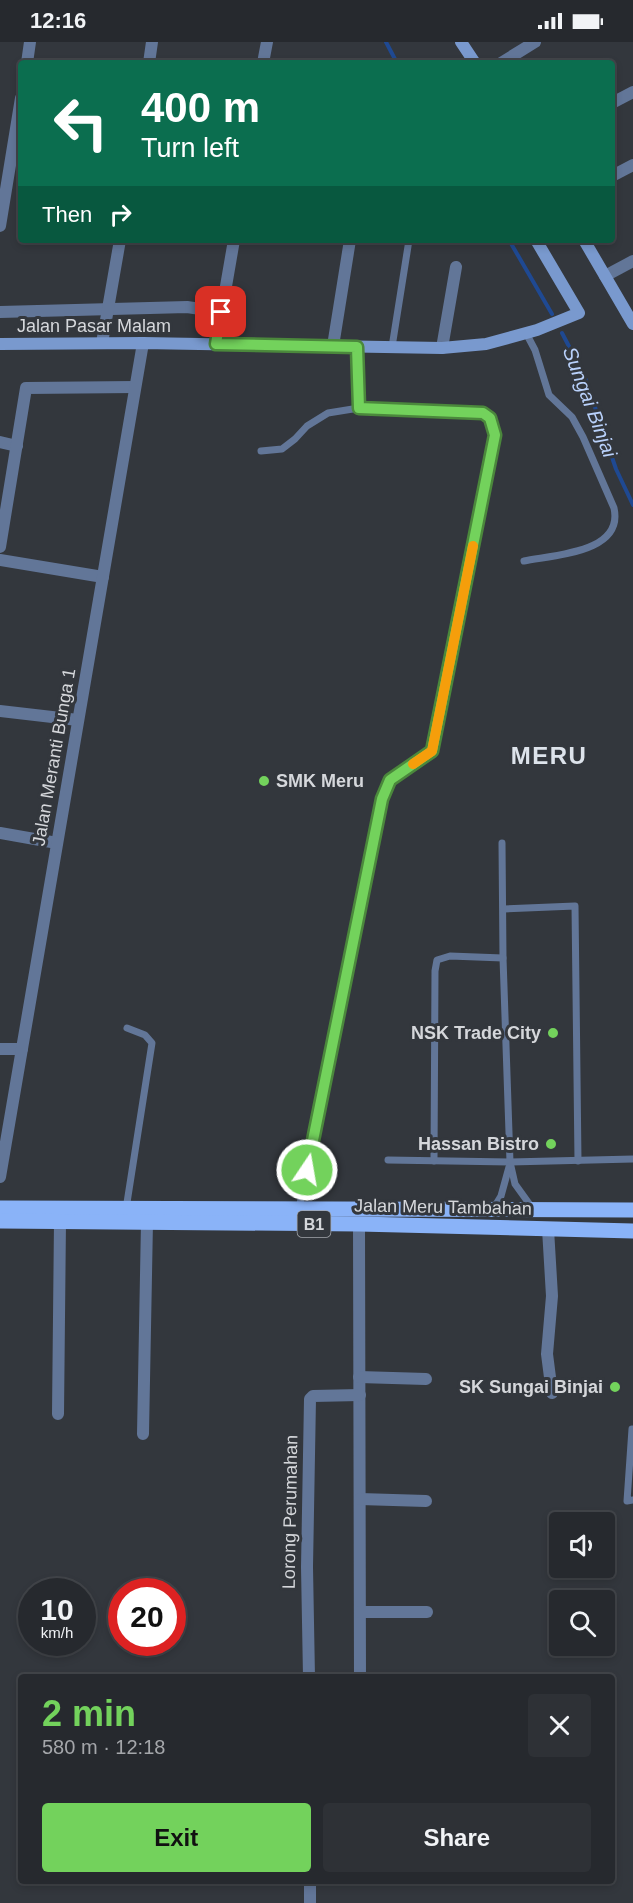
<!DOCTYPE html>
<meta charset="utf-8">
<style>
:root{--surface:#26292e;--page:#2e3136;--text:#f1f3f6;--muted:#a4a6aa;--line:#42454a;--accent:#73d25c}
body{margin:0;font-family:Arial,sans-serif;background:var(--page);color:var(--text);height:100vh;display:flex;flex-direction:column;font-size:22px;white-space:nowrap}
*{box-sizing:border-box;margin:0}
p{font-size:20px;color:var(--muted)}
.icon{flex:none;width:33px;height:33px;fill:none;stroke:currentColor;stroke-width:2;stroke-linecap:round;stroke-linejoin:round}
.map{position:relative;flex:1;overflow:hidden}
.sheet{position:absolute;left:18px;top:1632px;width:597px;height:210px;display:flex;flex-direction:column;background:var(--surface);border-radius:6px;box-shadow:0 3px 9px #0003,0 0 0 2px var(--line)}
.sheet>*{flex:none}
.top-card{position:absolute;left:18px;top:18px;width:597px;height:183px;border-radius:6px;box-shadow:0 3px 9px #0003,0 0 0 2px var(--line);background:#0b6e4f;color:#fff;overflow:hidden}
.fabs{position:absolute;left:549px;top:1470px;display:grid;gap:12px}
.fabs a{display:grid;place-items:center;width:66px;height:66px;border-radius:6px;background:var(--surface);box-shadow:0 3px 9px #0003,0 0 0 2px var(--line);font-size:30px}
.speed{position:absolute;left:18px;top:1536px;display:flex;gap:12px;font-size:30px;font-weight:700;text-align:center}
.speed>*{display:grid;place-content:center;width:78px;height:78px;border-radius:50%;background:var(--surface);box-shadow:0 3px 9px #0003,0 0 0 2px var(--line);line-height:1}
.speed small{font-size:15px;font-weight:400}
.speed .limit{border:9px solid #d22;background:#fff;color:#111}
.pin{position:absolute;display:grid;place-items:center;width:51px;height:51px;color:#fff;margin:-26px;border-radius:12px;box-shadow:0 3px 9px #0006}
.me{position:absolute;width:66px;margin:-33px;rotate:12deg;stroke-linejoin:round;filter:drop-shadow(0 0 4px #0008)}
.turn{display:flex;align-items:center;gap:21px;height:126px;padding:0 24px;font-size:27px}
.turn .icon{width:78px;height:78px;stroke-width:2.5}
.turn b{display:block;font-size:42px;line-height:51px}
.then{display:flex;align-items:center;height:57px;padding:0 24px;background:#0003;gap:12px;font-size:22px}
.round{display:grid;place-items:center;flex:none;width:63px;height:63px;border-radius:6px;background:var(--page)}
.headline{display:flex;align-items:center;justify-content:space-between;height:102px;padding:0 24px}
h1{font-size:36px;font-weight:700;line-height:45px;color:var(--accent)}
.primary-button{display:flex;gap:12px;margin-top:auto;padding:12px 24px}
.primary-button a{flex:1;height:69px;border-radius:6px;background:var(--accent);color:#111;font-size:24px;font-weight:700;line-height:69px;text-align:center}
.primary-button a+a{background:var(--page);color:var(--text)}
.status{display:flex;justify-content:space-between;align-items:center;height:42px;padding:0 30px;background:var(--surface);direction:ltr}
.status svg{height:16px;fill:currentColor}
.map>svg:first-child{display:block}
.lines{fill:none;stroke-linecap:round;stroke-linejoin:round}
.stream{stroke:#1f4992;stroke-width:4}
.lane{stroke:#627698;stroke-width:7}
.street{stroke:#627698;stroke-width:12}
.secondary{stroke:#7999ce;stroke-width:12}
.primary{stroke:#8ab3f8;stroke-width:15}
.route-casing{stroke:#4b883c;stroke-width:15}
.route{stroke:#73d25c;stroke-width:10}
.slow{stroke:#f59e0b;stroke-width:10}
.poi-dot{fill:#73d25c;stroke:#33373d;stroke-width:2}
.labels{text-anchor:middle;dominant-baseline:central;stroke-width:6;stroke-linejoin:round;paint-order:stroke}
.shield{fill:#33373d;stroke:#a4a7ac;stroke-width:1.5}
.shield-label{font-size:16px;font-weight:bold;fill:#d5d7db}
.street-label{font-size:18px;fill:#d5d7db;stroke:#33373d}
.poi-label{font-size:18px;font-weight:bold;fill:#d5d7db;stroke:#33373d;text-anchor:end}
.water-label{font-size:20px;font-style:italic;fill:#b9d1fb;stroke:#33373d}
.district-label{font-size:24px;font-weight:bold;letter-spacing:1.5px;fill:#dde3eb;stroke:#33373d}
</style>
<div class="status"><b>12:16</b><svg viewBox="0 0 49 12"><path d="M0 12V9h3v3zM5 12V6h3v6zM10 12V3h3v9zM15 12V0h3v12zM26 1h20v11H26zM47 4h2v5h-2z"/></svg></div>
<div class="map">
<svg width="633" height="1861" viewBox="0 0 633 1861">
<rect width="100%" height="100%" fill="#33373d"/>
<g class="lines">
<g class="stream">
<path d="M386 0 397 21"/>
<path d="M509 198 552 272"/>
<path d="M562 291 584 333 616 427 633 463"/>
</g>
<g class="lane">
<path d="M392 305 409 198"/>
<path d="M261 409 282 407 295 397 307 384 328 371 359 366 483 371 490 377 495 393 432 709 390 738 382 757 299 1167"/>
<path d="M524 519C553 513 624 511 614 466L583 395 572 375 549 353 535 308 526 291"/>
<path d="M502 801 503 916 510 1120 515 1142 533 1167"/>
<path d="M504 867 575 864 578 1119"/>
<path d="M388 1118 510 1120 633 1117"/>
<path d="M434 1119 435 929 437 918 450 914 503 916"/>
<path d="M126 1167 152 1001 145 993 127 986"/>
<path d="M493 1167 501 1154 509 1125"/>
<path d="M632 1387 627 1459 633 1458"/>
</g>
<g class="street">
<path d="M27 21 30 0"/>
<path d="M149 21 152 0"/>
<path d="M263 21 267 0"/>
<path d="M501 21 535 0"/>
<path d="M612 61 633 50"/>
<path d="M612 134 633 123"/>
<path d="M0 184 21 56"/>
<path d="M605 234 633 219"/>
<path d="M0 270 187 265 221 270"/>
<path d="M102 301 120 198"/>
<path d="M216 302 234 198"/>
<path d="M333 304 350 198"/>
<path d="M357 305 359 366"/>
<path d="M442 306 456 225"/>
<path d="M0 400 17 404"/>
<path d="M0 505 26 346 135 345"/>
<path d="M0 518 103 535"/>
<path d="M0 669 78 678"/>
<path d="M0 791 57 801"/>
<path d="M0 1007H22"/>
<path d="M0 1135 143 301"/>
<path d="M359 1182 360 1635"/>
<path d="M548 1187 552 1254 547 1312 552 1351"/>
<path d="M359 1335 426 1337"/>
<path d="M58 1372 60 1179"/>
<path d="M143 1392 147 1180"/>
<path d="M360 1457 426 1459"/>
<path d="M360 1570H427"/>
<path d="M309 1635 307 1525 310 1357 313 1354 360 1353"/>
<path d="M310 1861V1839"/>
</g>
<g class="secondary">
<path d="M461 0 475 21"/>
<path d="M584 198 633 282"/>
<path d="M0 302 143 301 442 306 486 302 537 288 579 271 536 198"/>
</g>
<g class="primary">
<path d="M0 1166 633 1168"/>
<path d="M0 1179 359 1182 633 1189"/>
</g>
</g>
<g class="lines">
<defs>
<path id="route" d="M221 270 216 302 357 305 359 366 483 371 490 376 495 393 432 709 390 738 382 757 307 1128"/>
</defs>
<use href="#route" class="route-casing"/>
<use href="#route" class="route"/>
<path class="slow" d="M413 722 432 709 473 504"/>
</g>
<g class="poi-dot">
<circle cx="264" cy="739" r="6"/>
<circle cx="553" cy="991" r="6"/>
<circle cx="551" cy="1102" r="6"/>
<circle cx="615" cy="1345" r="6"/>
</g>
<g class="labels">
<rect class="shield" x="297.5" y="1169" width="33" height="26" rx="4.5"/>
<g class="shield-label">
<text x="314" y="1182">B1</text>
</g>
<g class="street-label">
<text x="94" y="284">Jalan Pasar Malam</text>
<text transform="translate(54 715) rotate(-80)">Jalan Meranti Bunga 1</text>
<text transform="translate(443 1165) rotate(1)">Jalan Meru Tambahan</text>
<text transform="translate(290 1470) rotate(-89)">Lorong Perumahan</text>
</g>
<g class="poi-label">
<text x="276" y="739" text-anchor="start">SMK Meru</text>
<text x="541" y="991">NSK Trade City</text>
<text x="539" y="1102">Hassan Bistro</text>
<text x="603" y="1345">SK Sungai Binjai</text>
</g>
<g class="water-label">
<text transform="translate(590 360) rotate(69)">Sungai Binjai</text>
</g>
<g class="district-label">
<text x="549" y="713">MERU</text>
</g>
</g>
</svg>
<div class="fabs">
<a><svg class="icon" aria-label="sound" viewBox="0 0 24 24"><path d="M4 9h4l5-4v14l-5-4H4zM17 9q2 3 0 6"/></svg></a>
<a><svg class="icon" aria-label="search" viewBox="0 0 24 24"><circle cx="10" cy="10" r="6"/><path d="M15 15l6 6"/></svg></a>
</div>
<div class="speed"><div>10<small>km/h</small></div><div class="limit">20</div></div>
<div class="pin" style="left:221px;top:270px;background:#d93025"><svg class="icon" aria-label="arrive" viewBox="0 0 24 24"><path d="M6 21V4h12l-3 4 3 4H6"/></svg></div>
<svg class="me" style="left:307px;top:1128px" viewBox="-20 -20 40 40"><circle r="17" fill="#73d25c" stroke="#fff" stroke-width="3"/><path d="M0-11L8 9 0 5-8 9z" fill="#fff"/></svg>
<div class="top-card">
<div class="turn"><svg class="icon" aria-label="left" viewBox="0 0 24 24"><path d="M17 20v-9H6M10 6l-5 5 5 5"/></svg><div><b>400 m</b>Turn left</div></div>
<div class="then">Then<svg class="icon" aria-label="right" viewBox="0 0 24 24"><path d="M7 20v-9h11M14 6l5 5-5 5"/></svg></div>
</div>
<section class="sheet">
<div class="headline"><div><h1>2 min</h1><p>580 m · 12:18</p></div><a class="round"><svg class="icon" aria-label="close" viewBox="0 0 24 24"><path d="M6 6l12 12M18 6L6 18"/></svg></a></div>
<div class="primary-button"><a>Exit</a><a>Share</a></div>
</section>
</div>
